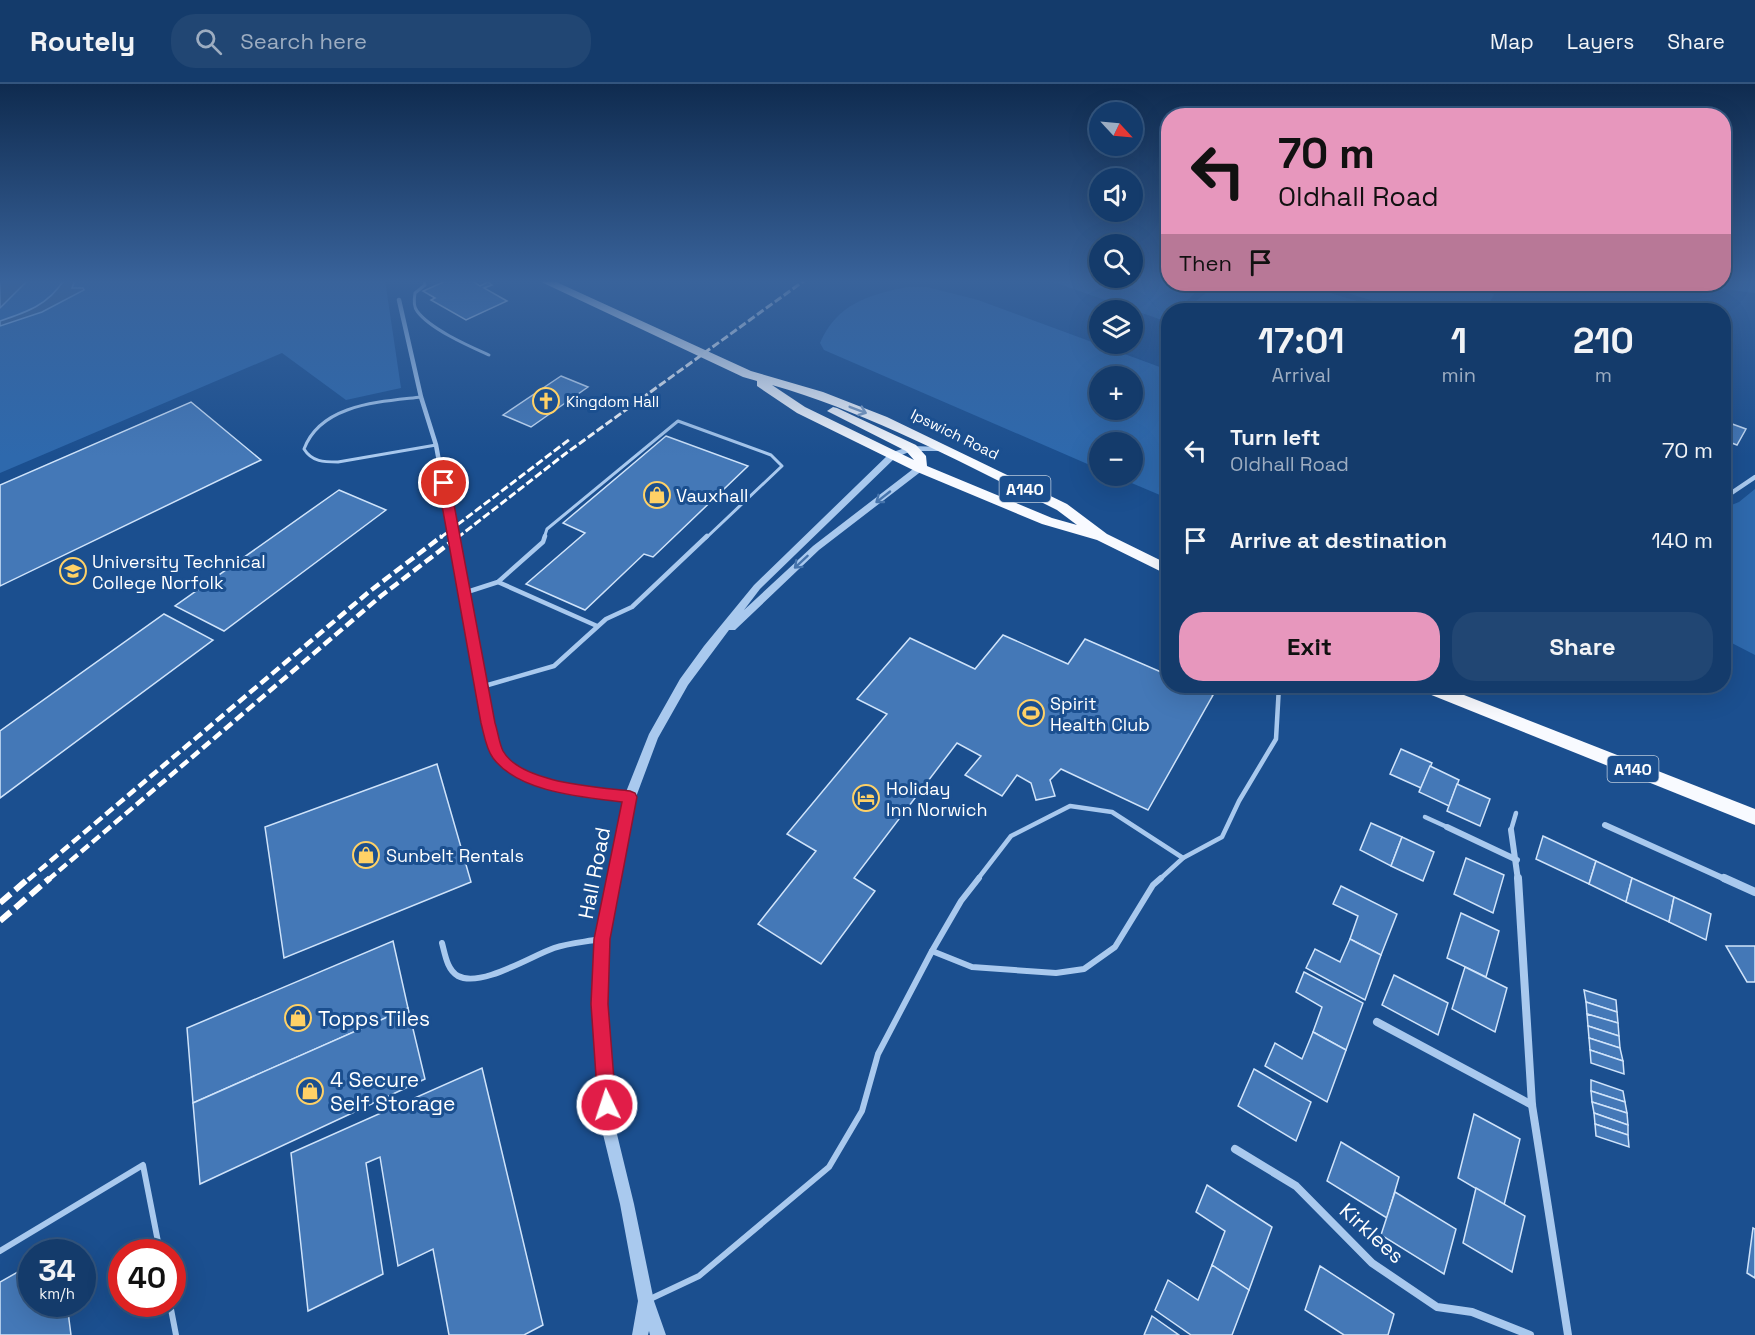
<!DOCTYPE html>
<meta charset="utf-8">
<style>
:root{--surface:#143b6b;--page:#214673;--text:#f1f3f6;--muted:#9dadc1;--line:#33557e;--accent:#e797bd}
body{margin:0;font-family:"Space Grotesk",sans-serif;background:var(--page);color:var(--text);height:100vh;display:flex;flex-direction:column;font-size:22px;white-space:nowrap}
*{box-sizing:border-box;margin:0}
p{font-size:20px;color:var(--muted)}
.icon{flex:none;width:33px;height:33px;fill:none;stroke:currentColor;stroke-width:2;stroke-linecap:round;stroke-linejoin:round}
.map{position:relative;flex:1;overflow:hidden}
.panel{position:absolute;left:1161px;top:219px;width:570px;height:390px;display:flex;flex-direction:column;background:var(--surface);border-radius:24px;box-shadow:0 6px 24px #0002,0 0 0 2px var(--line)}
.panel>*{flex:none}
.top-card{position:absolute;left:1161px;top:24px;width:570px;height:183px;border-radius:24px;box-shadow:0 6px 24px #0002,0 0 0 2px var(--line);background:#e797bd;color:#111;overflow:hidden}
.needle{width:39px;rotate:116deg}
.buttons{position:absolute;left:1089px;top:18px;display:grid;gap:12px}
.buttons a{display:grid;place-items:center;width:54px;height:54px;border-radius:50%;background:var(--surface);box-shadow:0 6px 24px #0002,0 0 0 2px var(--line);font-size:30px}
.speed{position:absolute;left:18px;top:1155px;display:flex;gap:12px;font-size:30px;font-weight:700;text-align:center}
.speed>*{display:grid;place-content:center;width:78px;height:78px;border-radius:50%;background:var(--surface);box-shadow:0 6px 24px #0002,0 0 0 2px var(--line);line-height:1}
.speed small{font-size:15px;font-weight:400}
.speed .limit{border:9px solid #d22;background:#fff;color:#111}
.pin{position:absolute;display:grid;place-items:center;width:51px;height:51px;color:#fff;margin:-26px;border:3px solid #fff;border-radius:50%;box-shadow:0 2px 6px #0007}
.me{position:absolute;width:66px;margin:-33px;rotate:356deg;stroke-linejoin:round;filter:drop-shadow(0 0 4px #0008)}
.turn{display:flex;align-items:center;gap:21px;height:126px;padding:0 18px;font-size:27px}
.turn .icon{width:78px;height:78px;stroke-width:2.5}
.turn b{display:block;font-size:42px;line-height:51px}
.then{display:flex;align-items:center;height:57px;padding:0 18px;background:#0003;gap:12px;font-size:22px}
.eta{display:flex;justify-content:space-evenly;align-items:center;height:102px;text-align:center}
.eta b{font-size:36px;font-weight:600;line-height:42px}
.cta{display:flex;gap:12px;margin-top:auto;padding:12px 18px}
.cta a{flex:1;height:69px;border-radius:24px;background:var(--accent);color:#111;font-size:24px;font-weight:600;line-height:69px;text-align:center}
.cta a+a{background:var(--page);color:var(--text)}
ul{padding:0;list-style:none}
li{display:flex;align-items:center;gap:18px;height:90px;padding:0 18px}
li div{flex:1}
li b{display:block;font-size:22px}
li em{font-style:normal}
header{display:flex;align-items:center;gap:36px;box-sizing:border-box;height:84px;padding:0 30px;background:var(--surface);border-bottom:2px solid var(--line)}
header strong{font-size:28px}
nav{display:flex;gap:33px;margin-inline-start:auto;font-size:21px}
.search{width:420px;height:54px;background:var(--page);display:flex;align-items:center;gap:15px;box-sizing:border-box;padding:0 21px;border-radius:24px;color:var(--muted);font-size:22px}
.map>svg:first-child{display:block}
.green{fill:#2e69ad;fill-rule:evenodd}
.water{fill:#3c6290;stroke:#9cc4f0;stroke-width:1.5}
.building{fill:#4478b7;stroke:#cfe3fa;stroke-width:1.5}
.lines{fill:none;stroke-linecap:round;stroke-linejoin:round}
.service-far2{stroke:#a9c9ee;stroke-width:3}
.service-far1{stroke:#a9c9ee;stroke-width:4.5}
.service{stroke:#a9c9ee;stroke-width:6}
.minor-far2{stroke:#a9c9ee;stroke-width:4.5}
.minor-far1{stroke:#a9c9ee;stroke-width:6}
.minor{stroke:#a9c9ee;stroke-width:8}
.tertiary{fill:#a9c9ee;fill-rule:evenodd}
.trunk{fill:#f8faff;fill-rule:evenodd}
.rail-far2{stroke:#fff;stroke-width:3;stroke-dasharray:8 3;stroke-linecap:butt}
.rail-far1{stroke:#fff;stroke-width:4.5;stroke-dasharray:10 4.5;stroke-linecap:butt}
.rail{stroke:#fff;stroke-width:6;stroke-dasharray:14 6;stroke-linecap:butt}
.oneway{stroke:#7e9cc1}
.oneway2{stroke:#4674ac}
.route{fill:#e11d48;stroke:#92132f;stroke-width:1.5}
.labels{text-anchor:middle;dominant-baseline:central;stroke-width:6;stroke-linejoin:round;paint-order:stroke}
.far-poi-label{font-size:15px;fill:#fff;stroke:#1b4f8f;text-anchor:start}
.far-street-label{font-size:15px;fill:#fff;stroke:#1b4f8f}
.shield{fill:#1b4f8f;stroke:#bbcadd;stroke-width:1.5}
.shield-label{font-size:16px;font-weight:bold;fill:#fff}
.poi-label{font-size:18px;fill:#fff;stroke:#1b4f8f;text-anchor:start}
.near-street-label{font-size:21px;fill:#fff;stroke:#1b4f8f}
.near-poi-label{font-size:21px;fill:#fff;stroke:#1b4f8f;text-anchor:start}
</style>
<header>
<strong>Routely</strong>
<div class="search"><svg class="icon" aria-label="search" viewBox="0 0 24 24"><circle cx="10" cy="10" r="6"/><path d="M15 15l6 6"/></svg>Search here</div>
<nav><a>Map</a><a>Layers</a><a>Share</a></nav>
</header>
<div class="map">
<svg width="1755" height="1251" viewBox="0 0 1755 1251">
<rect width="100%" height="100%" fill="#1b4f8f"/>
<g class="green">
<path d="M0 196H385L401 304 346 316 282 269 0 389Z"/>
<path d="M1048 196H1168V200H1181L1192 204 1194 210 1177 226H1168V235H1159Z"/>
<path d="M1724 196H1755V209L1682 200H1724Z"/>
<path d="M1217 200H1301L1386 226H1185Z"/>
<path d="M1318 200H1456L1494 210 1486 226H1403Z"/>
<path d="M907 203H927L978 216 1168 286V433L1162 425 1167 414 1115 392H1132V358H1100L1099 385 824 266 820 259C837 220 868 211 907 203ZM1132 292V326H1100V292Z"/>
<path d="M1755 405V571L1724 555V424L1739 418Z"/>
</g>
<g class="water">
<path d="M0 196H28L0 224Z"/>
<path d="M64 196H75L72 204H83L84 206 42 228 0 242V237C27 228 48 221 64 196Z"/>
</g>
<g class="building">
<path d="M448 196H471L480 202 488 198 492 201 484 204 507 217 466 236 431 216 435 214 423 207Z"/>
<path d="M561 292 588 303 531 343 503 331Z"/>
<path d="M191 318 261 376 0 502V401Z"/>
<path d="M1724 337 1746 345 1737 361 1724 356Z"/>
<path d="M666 352 748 382 653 473 644 470 585 526 526 500 585 449 563 439Z"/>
<path d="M339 406 386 426 224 547 175 522Z"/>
<path d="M164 530 213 556 0 714V647Z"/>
<path d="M1003 551 1068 580 1085 555 1168 591V602H1192L1213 611 1148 726 1061 685 1050 696 1055 712 1036 716 1031 699 1017 691 1002 712 965 691 981 672 957 659 854 794 875 807 821 880 758 840 816 767 787 750 887 630 857 615 910 554 975 585Z"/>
<path d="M1401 665 1432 679 1421 704 1390 690Z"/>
<path d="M437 680 471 798 284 874 265 743Z"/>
<path d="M1430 682 1459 696 1449 722 1419 708Z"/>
<path d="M1457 700 1490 715 1480 742 1447 727Z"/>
<path d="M1371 739 1402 753 1391 782 1360 766Z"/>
<path d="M1543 752 1596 777 1589 800 1536 775Z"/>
<path d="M1402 753 1434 768 1423 797 1391 782Z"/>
<path d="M1466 774 1504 791 1493 829 1454 810Z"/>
<path d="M1596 777 1632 794 1626 818 1589 800Z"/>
<path d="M1632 794 1674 813 1669 838 1626 818Z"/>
<path d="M1341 802 1397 830 1381 871 1350 855 1358 832 1333 820Z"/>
<path d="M1674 813 1711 830 1706 856 1669 838Z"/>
<path d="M1461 829 1499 847 1486 893 1447 874Z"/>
<path d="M1350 855 1381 871 1365 916 1306 884 1315 865 1340 878Z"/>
<path d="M393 857 408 924 193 1019 187 944Z"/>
<path d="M1726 862H1755V898H1747Z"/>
<path d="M1465 883 1507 904 1495 948 1452 925Z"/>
<path d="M1304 888 1363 919 1346 966 1313 948 1322 923 1296 908Z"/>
<path d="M1394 891 1448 919 1438 951 1382 921Z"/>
<path d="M1584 906 1616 916 1617 928 1586 918Z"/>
<path d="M1586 918 1617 928 1618 939 1587 930Z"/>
<path d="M408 924 425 995 200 1100 193 1019Z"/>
<path d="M1587 930 1618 939 1619 952 1588 942Z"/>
<path d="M1588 942 1619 952 1620 964 1589 954Z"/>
<path d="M1313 948 1346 966 1327 1018 1265 982 1275 959 1302 975Z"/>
<path d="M1589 954 1620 964 1623 977 1590 966Z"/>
<path d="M1590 966 1623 977 1624 990 1591 979Z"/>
<path d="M482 984 543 1241 524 1251H449L433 1165 398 1182 380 1073 366 1079 383 1190 308 1227 291 1069Z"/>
<path d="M1254 985 1311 1018 1296 1057 1238 1022Z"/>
<path d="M1591 996 1623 1007 1625 1018 1591 1007Z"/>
<path d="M1591 1007 1625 1018 1627 1029 1592 1018Z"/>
<path d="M1592 1018 1627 1029 1628 1041 1594 1029Z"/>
<path d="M1594 1029 1628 1041V1051L1595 1040Z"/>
<path d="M1474 1030 1520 1055 1504 1121 1458 1094Z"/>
<path d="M1595 1040 1628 1051 1629 1063 1596 1052Z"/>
<path d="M1341 1058 1399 1093 1387 1134 1327 1097Z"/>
<path d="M1207 1101 1272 1143 1249 1206 1212 1181 1225 1147 1196 1128Z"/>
<path d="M1476 1104 1525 1132 1512 1188 1463 1159Z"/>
<path d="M1395 1108 1456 1145 1444 1190 1381 1151Z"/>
<path d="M1753 1144 1755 1145V1194L1747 1189Z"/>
<path d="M32 1180V1220H67L71 1251H0V1198Z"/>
<path d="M1212 1181 1249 1206 1232 1251H1191L1155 1226 1168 1196 1198 1216Z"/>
<path d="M1320 1182 1394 1230 1388 1251H1344L1305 1226Z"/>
<path d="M1152 1232 1179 1251H1144Z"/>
</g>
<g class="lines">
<g class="service-far2">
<path d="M424 196 425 201 415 209C414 215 413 222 417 227 430 245 469 262 489 271"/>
<path d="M421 313C379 318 321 320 304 365 312 378 324 378 338 378L436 361"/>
<path d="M544 454 547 445 678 337 771 371 782 382 706 454"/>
</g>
<g class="service-far1">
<path d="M498 498 597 542"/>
<path d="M464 509 498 498 543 458 545 452"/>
<path d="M481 603 554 582 606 535 632 523 707 452"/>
<path d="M1425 733 1447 743"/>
<path d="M1511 746 1516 729"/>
<path d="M977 796 1011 752 1070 722 1112 728 1183 774"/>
<path d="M1159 796 1183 774 1222 753 1239 717 1276 655 1279 602"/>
</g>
<g class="service">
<path d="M442 859C445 870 447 886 458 892 481 904 531 872 554 864 569 859 585 858 600 855"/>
<path d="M932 867 972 883 1056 889 1084 885 1115 863 1153 801 1161 794"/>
<path d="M0 1167 143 1081 160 1168"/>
<path d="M648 1216 699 1192 829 1083 862 1027 878 970 932 867 961 817 979 794"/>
<path d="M170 1220 176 1251"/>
</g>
<g class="minor-far2">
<path d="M399 216 421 313 436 361 453 454"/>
<path d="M1724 414 1755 393"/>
</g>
<g class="minor-far1">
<path d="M453 452 488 639 498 671 509 682 540 698 578 706 630 713"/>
<path d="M1605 741 1727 796"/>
<path d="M1447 743 1517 776"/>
<path d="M1511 746 1518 796"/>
</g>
<g class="minor">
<path d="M1518 794 1532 1021 1568 1251"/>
<path d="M1724 794 1755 808"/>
<path d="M1377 938 1532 1021"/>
<path d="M1235 1065 1296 1102 1372 1179 1437 1223 1472 1228 1530 1251"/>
</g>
<path class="tertiary" d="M911 362 944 363 948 365 944 367H912L896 373 760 505 744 526 813 462 917 382H923V386L819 466 735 546H729L688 601 658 654 636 713 608 855 606 920 615 1042 634 1120 654 1217 666 1251H650L649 1247 648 1251H632L638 1217 620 1120 601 1042 592 920 596 855 624 713 649 650 680 595 704 562 754 501 890 369Z"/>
<g class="trunk">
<path d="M537 196H552L751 287 823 308 887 333 1067 420 1107 450 1168 480V491L1097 456 1042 440 915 387 797 329 757 302V297L743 293ZM772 301C872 330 964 380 1057 426L1077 441 1052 434 927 382 926 372 916 361 837 324 833 323 827 327 906 367 914 376 805 323Z"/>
<path d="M1417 602H1441L1755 725V741L1419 606Z"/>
</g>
<g class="rail-far2">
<path d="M440 454 570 355"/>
<path d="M457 454 565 370 805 196"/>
</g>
<g class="rail-far1">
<path d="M28 796 370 507 442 452"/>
<path d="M48 796 381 512 459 452"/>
</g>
<g class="rail">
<path d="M0 819 29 794"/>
<path d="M0 837 50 794"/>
</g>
</g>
<defs><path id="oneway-shaft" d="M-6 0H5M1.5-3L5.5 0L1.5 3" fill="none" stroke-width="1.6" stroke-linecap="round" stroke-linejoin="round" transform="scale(1.5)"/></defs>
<use class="oneway" href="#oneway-shaft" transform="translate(858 326) rotate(21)"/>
<g class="oneway2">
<use href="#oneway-shaft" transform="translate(883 413) rotate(142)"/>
<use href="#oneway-shaft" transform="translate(801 478) rotate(137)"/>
</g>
<linearGradient id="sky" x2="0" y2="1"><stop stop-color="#0f2b4f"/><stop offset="0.53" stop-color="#39639b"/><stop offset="1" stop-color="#39639b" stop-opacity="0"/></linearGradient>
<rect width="1755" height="372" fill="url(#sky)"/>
<path class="route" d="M444 396 450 399 495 639C498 648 499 659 503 667 521 699 597 703 630 707L635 709 637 713 610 855 608 920 616 1021 613 1028 607 1030 600 1028 598 1021 591 920 594 855 622 718C582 713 518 708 493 674 486 665 484 650 481 639L438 399Z"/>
<defs>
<symbol id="church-ring" viewBox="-11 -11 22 22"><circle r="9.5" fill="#1b4f8f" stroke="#ffd166" stroke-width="1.5"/><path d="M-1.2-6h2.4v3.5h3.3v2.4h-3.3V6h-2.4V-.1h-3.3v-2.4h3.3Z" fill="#ffd166"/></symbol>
<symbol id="shop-ring" viewBox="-11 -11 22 22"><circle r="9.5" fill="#1b4f8f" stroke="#ffd166" stroke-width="1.5"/><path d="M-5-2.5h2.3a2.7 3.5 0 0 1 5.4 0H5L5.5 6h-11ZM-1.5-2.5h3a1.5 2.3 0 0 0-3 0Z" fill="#ffd166"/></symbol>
<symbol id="school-ring" viewBox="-11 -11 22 22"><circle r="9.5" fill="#1b4f8f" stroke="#ffd166" stroke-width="1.5"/><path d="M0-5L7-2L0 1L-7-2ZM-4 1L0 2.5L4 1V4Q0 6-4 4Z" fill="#ffd166"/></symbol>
<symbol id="stadium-ring" viewBox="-11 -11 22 22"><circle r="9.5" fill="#1b4f8f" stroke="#ffd166" stroke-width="1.5"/><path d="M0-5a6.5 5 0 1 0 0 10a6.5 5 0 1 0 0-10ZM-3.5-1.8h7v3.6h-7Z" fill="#ffd166"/></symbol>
<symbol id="hotel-ring" viewBox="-11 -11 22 22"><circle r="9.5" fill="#1b4f8f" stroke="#ffd166" stroke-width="1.5"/><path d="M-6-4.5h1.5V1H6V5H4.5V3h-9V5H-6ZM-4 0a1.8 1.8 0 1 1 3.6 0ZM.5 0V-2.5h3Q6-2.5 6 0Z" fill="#ffd166"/></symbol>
</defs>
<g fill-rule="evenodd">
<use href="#church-ring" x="531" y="302" width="30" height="30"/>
<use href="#shop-ring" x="642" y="396" width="30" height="30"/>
<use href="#school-ring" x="58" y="472" width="30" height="30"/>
<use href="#stadium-ring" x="1016" y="614" width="30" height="30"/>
<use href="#hotel-ring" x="851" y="699" width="30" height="30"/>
<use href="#shop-ring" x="351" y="756" width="30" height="30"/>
<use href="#shop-ring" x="283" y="919" width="30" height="30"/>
<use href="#shop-ring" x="295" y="992" width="30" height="30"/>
</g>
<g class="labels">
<g class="far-poi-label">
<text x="566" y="317">Kingdom Hall</text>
</g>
<g class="far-street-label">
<text transform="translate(955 350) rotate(26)">Ipswich Road</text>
</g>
<g class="shield">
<rect x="999.5" y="392" width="51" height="26" rx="4.5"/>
<rect x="1607.5" y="672" width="51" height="26" rx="4.5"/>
</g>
<g class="shield-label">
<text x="1025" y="405">A140</text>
<text x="1633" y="685">A140</text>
</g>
<g class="poi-label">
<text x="676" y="411">Vauxhall</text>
<text x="92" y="477">University Technical<tspan x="92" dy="21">College Norfolk</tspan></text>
<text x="1050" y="619">Spirit<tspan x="1050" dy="21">Health Club</tspan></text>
<text x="886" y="704">Holiday<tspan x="886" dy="21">Inn Norwich</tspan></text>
<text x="386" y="771">Sunbelt Rentals</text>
</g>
<g class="near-street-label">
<text transform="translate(594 789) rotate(-79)">Hall Road</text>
<text transform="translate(1372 1149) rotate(42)">Kirklees</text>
</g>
<g class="near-poi-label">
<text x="318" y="934">Topps Tiles</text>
<text x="330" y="995">4 Secure<tspan x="330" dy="24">Self Storage</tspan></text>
</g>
</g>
</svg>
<div class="buttons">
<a><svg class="needle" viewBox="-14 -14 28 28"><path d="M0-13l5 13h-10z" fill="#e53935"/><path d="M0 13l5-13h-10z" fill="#9dadc1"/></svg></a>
<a><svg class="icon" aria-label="sound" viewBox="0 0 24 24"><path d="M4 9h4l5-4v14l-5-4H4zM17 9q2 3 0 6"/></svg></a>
<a><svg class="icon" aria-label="search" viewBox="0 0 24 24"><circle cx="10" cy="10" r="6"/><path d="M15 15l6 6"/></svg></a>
<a><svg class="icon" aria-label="layers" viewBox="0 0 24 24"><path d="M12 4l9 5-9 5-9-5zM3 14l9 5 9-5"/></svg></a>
<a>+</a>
<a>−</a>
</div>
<div class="speed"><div>34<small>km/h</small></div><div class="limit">40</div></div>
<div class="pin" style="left:444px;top:399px;background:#d93025"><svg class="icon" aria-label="arrive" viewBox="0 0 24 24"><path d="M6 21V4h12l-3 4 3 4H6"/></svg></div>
<svg class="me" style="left:607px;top:1021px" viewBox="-20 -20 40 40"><circle r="17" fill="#e11d48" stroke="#fff" stroke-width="3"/><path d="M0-11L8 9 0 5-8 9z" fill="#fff"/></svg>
<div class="top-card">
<div class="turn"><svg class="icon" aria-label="left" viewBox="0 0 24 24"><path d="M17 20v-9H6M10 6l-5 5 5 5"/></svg><div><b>70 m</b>Oldhall Road</div></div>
<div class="then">Then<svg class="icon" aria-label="arrive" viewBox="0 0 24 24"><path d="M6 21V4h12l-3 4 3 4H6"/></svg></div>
</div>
<section class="panel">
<div class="eta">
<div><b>17:01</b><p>Arrival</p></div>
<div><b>1</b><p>min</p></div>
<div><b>210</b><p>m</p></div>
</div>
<ul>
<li><svg class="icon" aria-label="left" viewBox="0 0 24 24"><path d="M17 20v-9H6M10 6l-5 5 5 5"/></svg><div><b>Turn left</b><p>Oldhall Road</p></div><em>70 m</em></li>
<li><svg class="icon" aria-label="arrive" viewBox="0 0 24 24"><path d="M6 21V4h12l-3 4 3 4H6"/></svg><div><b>Arrive at destination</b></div><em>140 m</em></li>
</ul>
<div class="cta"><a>Exit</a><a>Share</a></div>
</section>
</div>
